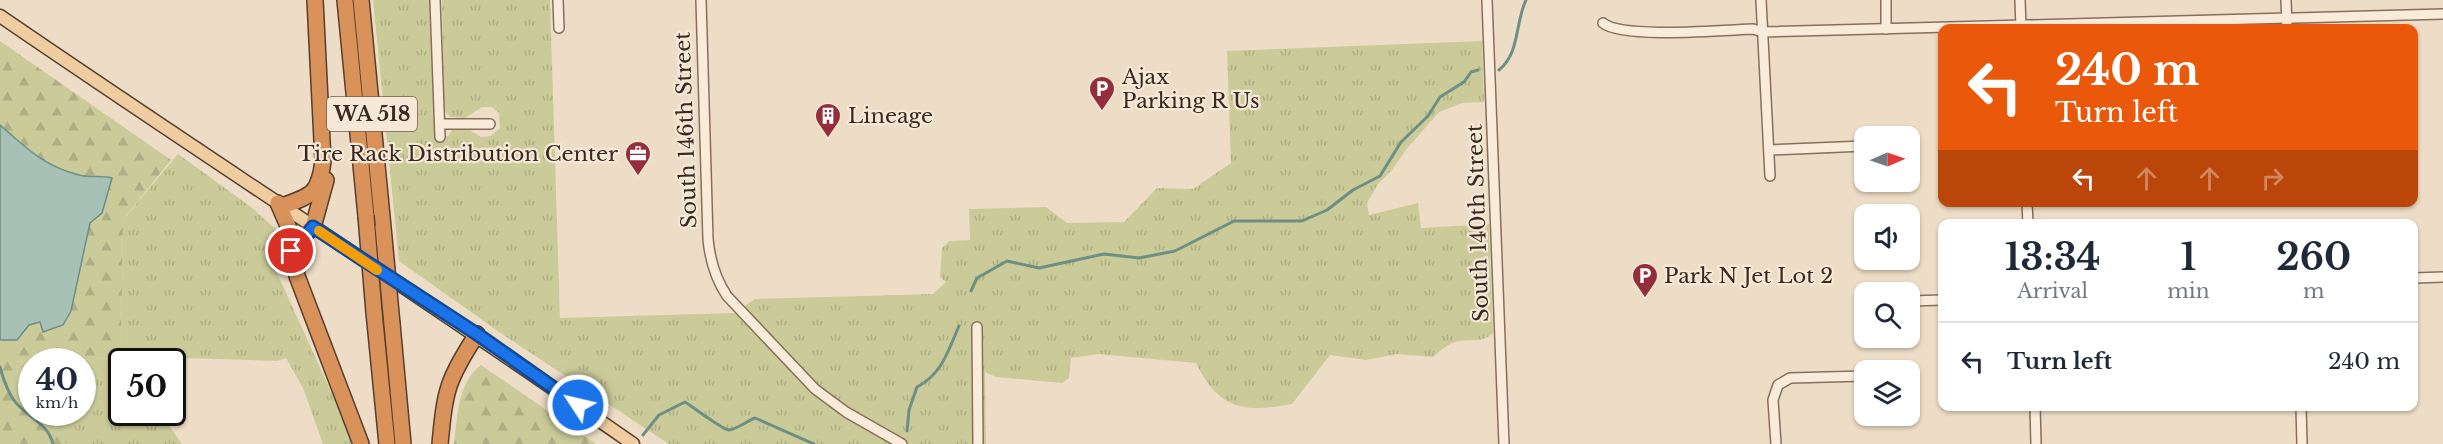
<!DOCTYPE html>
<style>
:root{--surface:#fff;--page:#f6f6f7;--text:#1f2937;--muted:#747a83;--line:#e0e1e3}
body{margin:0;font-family:"Libre Baskerville",serif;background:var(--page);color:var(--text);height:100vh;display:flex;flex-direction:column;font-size:22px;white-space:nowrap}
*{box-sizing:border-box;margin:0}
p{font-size:20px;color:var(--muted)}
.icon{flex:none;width:33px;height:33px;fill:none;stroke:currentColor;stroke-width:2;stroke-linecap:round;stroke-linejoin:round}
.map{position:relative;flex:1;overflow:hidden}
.panel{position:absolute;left:1938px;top:219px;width:480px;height:192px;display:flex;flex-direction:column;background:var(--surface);border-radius:12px;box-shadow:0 2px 4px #0004}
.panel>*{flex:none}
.top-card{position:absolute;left:1938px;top:24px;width:480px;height:183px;border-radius:12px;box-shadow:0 2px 4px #0004;background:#ea580c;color:#fff;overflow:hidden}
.needle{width:39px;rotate:88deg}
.fabs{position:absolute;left:1854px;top:126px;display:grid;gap:12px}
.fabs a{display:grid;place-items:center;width:66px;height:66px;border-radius:12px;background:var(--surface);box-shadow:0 2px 4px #0004;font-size:30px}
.speed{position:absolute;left:18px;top:348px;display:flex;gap:12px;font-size:30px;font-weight:700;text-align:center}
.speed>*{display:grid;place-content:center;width:78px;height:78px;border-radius:50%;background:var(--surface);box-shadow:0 2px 4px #0004;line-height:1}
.speed small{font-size:15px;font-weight:400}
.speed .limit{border:3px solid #111;border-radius:9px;background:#fff;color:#111}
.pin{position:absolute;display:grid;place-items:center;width:51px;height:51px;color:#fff;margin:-26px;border:3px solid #fff;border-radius:50%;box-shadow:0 2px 6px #0007}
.me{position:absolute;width:66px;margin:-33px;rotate:305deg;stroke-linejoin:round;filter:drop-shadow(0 0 4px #0008)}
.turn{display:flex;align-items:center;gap:21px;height:126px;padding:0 18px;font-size:27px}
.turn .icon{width:78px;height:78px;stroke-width:2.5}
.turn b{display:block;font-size:42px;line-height:51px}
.lanes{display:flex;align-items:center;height:57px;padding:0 18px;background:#0003;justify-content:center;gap:30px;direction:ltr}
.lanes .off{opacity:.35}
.eta{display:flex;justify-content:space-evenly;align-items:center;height:102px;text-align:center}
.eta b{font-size:36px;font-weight:800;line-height:42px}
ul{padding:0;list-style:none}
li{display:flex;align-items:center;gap:18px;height:78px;padding:0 18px;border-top:2px solid var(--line)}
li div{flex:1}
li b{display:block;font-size:22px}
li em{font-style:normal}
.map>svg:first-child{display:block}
.grass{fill:url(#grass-tufts)}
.forest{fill:url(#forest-firs)}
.water{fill:#a8c1b6;stroke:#6e8f83;stroke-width:1.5}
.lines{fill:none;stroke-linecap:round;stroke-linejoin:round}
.stream{stroke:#6e8f83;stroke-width:3}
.minor-casing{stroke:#886f5c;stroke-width:12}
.major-casing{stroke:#563e30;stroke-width:15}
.highway-casing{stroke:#563e30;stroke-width:18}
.minor{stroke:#f8ebd9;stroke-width:9}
.major{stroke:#efcda0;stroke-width:12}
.highway{stroke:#d9935a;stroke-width:15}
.highway-bridge-casing{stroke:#563e30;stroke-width:18;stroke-linecap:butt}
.highway-bridge{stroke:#d9935a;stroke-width:15}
.route-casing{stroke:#114b97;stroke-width:15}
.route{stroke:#1a73e8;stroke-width:10}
.slow{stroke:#f59e0b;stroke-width:10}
.labels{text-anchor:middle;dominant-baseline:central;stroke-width:4.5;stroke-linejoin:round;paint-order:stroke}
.shield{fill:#f5e8d6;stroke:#716257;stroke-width:1.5}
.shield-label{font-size:20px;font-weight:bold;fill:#392920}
.poi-label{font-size:21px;fill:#392920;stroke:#f5e8d6;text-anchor:start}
.street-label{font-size:21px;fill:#392920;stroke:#f5e8d6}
</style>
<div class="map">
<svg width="2443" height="444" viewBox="0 0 2443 444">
<defs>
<pattern id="grass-tufts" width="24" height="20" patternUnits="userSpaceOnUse" patternTransform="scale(1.5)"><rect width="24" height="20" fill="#cbcb9a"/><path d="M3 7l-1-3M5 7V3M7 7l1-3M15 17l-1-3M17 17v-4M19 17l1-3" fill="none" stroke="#afae84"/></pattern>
<pattern id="forest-firs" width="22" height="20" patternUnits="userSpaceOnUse" patternTransform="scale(1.5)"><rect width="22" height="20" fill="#cbcb9a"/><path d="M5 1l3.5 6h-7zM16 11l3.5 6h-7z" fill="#afae84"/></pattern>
</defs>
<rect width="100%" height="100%" fill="#edddc6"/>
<g class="grass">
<path d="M373 0H431L435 137 448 136 453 129H468L481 137 491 136 500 128 499 113 492 107H482L465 118 450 117 444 110 442 0H550L560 318 734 313 755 299 933 294 946 282 940 277 942 248 949 241 970 240 969 209 1046 207 1067 223 1124 222 1157 188 1193 189 1231 163 1227 51 1482 41 1484 102 1462 103 1439 112 1405 151 1392 170 1378 184 1367 203 1369 215 1418 203 1421 228 1489 224 1493 333C1482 343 1473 339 1459 341 1449 343 1441 350 1433 357L1397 354 1366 360 1330 355 1292 404C1244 413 1219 410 1196 363L1099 354 1071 358 1069 378 1062 383 996 377 985 372 986 444H669L502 334 399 261Z"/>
<path d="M178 154 251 207 279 232 276 271 338 407 351 444H323L303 388 286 358 277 361 152 357 151 361 122 362V412L160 413 182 444H66L45 413 82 412V362H32L31 393 11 362 121 358 123 220Z"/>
</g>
<g class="forest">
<path d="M0 41 171 160 123 220 121 358 11 362 31 393 32 412 45 413 66 444H0Z"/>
<path d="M481 365 596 444H454C458 416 457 383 481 365Z"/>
</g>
<path class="water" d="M0 125C27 148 43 166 79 175 91 178 100 175 112 178L102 213 90 223 71 311 63 325 43 332 40 322 29 325 17 340H0Z"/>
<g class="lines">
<g class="stream">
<path d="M1499 70C1520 53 1515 23 1526 0"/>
<path d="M971 291 977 278 1007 261 1039 268 1104 254 1139 258 1175 251 1234 221H1302L1327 210 1353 190 1380 176 1401 142 1428 116 1440 97 1464 82 1471 72 1478 70"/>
<path d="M0 367C3 379 10 398 19 406 31 418 49 426 53 444"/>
<path d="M907 431 909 410 917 387C942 374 948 351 959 326"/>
<path d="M643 435 659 415 685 402C693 407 723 430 729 430 737 429 747 421 755 418L814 444"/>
</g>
<defs>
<g id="minor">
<path d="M435 0 440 137"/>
<path d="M558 0 559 28"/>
<path d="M701 0 708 239C710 261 715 278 727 296L815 389 846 412 902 444"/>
<path d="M1487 0 1504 444"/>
<path d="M1761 0 1770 176"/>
<path d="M1886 0V29"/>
<path d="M2020 0 2021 28"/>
<path d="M2286 0 2287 28"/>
<path d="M1603 23C1622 39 1725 30 1753 29L1763 32 2443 14"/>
<path d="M440 124H490"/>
<path d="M1769 150 1864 146"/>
<path d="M2027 202 2028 224"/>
<path d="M2414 278 2443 277"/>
<path d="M1910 301 1942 300"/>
<path d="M977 327 978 444"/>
<path d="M2035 406 2036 444"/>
<path d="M2301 406 2302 444"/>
<path d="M1776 444 1773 400 1778 385 1790 378 1864 376"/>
</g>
<path id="major" d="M0 16C210 160 425 298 633 444"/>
<g id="highway">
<path d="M345 0 366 216"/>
<path d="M361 0 383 227"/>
<path d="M278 203 288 226 297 276 361 444"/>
<path d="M282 206C311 196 319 194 323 161L315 0"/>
<path d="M293 246 313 227 326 180"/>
<path d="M374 312 387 444"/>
<path d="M392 324 403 444"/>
<path d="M440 444C445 390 447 380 477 334"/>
</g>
</defs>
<use href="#minor" class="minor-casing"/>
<use href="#major" class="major-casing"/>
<use href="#highway" class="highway-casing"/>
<use href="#minor" class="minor"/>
<use href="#major" class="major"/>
<use href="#highway" class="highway"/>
<defs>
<g id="highway-bridge">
<path d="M366 216 374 312"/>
<path d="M383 227 392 324"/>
</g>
</defs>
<use href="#highway-bridge" class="highway-bridge-casing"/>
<use href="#highway-bridge" class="highway-bridge"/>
</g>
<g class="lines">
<defs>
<path id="route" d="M291 251 292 246 303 239 313 227 477 334 578 405"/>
</defs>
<use href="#route" class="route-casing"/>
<use href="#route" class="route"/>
<path class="slow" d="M319 231 377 270"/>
</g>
<defs>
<symbol id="parking-pin" viewBox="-11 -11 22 30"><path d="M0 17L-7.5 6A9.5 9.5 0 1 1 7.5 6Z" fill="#952e3b" stroke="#f5e8d6"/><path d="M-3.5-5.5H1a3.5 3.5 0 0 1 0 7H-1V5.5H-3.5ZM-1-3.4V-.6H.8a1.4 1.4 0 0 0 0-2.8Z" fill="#fff"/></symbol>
<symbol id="building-pin" viewBox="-11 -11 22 30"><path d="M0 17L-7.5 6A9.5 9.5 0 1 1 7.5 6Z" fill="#952e3b" stroke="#f5e8d6"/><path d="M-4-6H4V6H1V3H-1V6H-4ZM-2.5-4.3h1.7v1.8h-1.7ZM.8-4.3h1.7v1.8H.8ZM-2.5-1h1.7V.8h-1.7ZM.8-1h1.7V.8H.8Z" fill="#fff"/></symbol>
<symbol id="office-pin" viewBox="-11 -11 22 30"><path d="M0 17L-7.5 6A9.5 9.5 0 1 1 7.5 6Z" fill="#952e3b" stroke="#f5e8d6"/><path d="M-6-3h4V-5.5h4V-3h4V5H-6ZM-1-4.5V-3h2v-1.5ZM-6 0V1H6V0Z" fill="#fff"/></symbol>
</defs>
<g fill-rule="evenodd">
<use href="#parking-pin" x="1087" y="74" width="30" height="40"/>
<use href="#building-pin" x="813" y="101" width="30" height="40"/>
<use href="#office-pin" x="623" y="139" width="30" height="40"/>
<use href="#parking-pin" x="1630" y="261" width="30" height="40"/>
</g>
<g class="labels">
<rect class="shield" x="327" y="97" width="90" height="34" rx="4.5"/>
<g class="shield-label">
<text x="372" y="114">WA 518</text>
</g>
<g class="poi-label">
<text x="1122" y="77">Ajax<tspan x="1122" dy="24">Parking R Us</tspan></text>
<text x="848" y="116">Lineage</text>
<text x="618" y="154" text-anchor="end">Tire Rack Distribution Center</text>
<text x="1664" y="276">Park N Jet Lot 2</text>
</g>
<g class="street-label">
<text transform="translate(686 130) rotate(-92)">South 146th Street</text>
<text transform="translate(1478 223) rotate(-92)">South 140th Street</text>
</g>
</g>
</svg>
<div class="fabs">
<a><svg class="needle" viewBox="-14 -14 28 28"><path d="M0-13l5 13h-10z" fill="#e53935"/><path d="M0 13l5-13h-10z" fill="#747a83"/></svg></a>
<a><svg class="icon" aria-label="sound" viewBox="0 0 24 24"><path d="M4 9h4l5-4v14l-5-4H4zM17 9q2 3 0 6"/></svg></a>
<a><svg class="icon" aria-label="search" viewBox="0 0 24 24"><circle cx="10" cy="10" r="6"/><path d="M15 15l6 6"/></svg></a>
<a><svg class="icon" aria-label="layers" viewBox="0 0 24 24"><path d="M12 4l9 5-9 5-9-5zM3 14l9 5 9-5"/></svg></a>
</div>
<div class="speed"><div>40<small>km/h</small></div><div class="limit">50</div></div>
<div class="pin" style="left:291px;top:251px;background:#d93025"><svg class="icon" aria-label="arrive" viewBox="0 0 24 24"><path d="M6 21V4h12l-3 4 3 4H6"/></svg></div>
<svg class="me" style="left:578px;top:405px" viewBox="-20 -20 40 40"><circle r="17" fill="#1a73e8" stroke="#fff" stroke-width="3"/><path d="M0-11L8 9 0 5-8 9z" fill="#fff"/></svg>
<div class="top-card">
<div class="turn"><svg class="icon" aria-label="left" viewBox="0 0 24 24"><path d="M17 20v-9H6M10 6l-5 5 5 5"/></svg><div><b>240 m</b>Turn left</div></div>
<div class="lanes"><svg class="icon" aria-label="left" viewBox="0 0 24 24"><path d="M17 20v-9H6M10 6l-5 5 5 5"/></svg><svg class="icon off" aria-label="ahead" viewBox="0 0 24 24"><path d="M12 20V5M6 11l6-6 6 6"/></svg><svg class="icon off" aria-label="ahead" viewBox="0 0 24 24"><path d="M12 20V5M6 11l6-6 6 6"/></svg><svg class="icon off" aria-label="right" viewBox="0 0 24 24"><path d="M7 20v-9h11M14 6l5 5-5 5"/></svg></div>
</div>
<section class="panel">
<div class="eta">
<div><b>13:34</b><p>Arrival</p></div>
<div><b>1</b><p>min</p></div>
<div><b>260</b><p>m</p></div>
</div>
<ul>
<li><svg class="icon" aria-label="left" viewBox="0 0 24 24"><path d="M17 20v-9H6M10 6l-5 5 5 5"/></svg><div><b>Turn left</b></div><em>240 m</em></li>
</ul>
</section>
</div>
